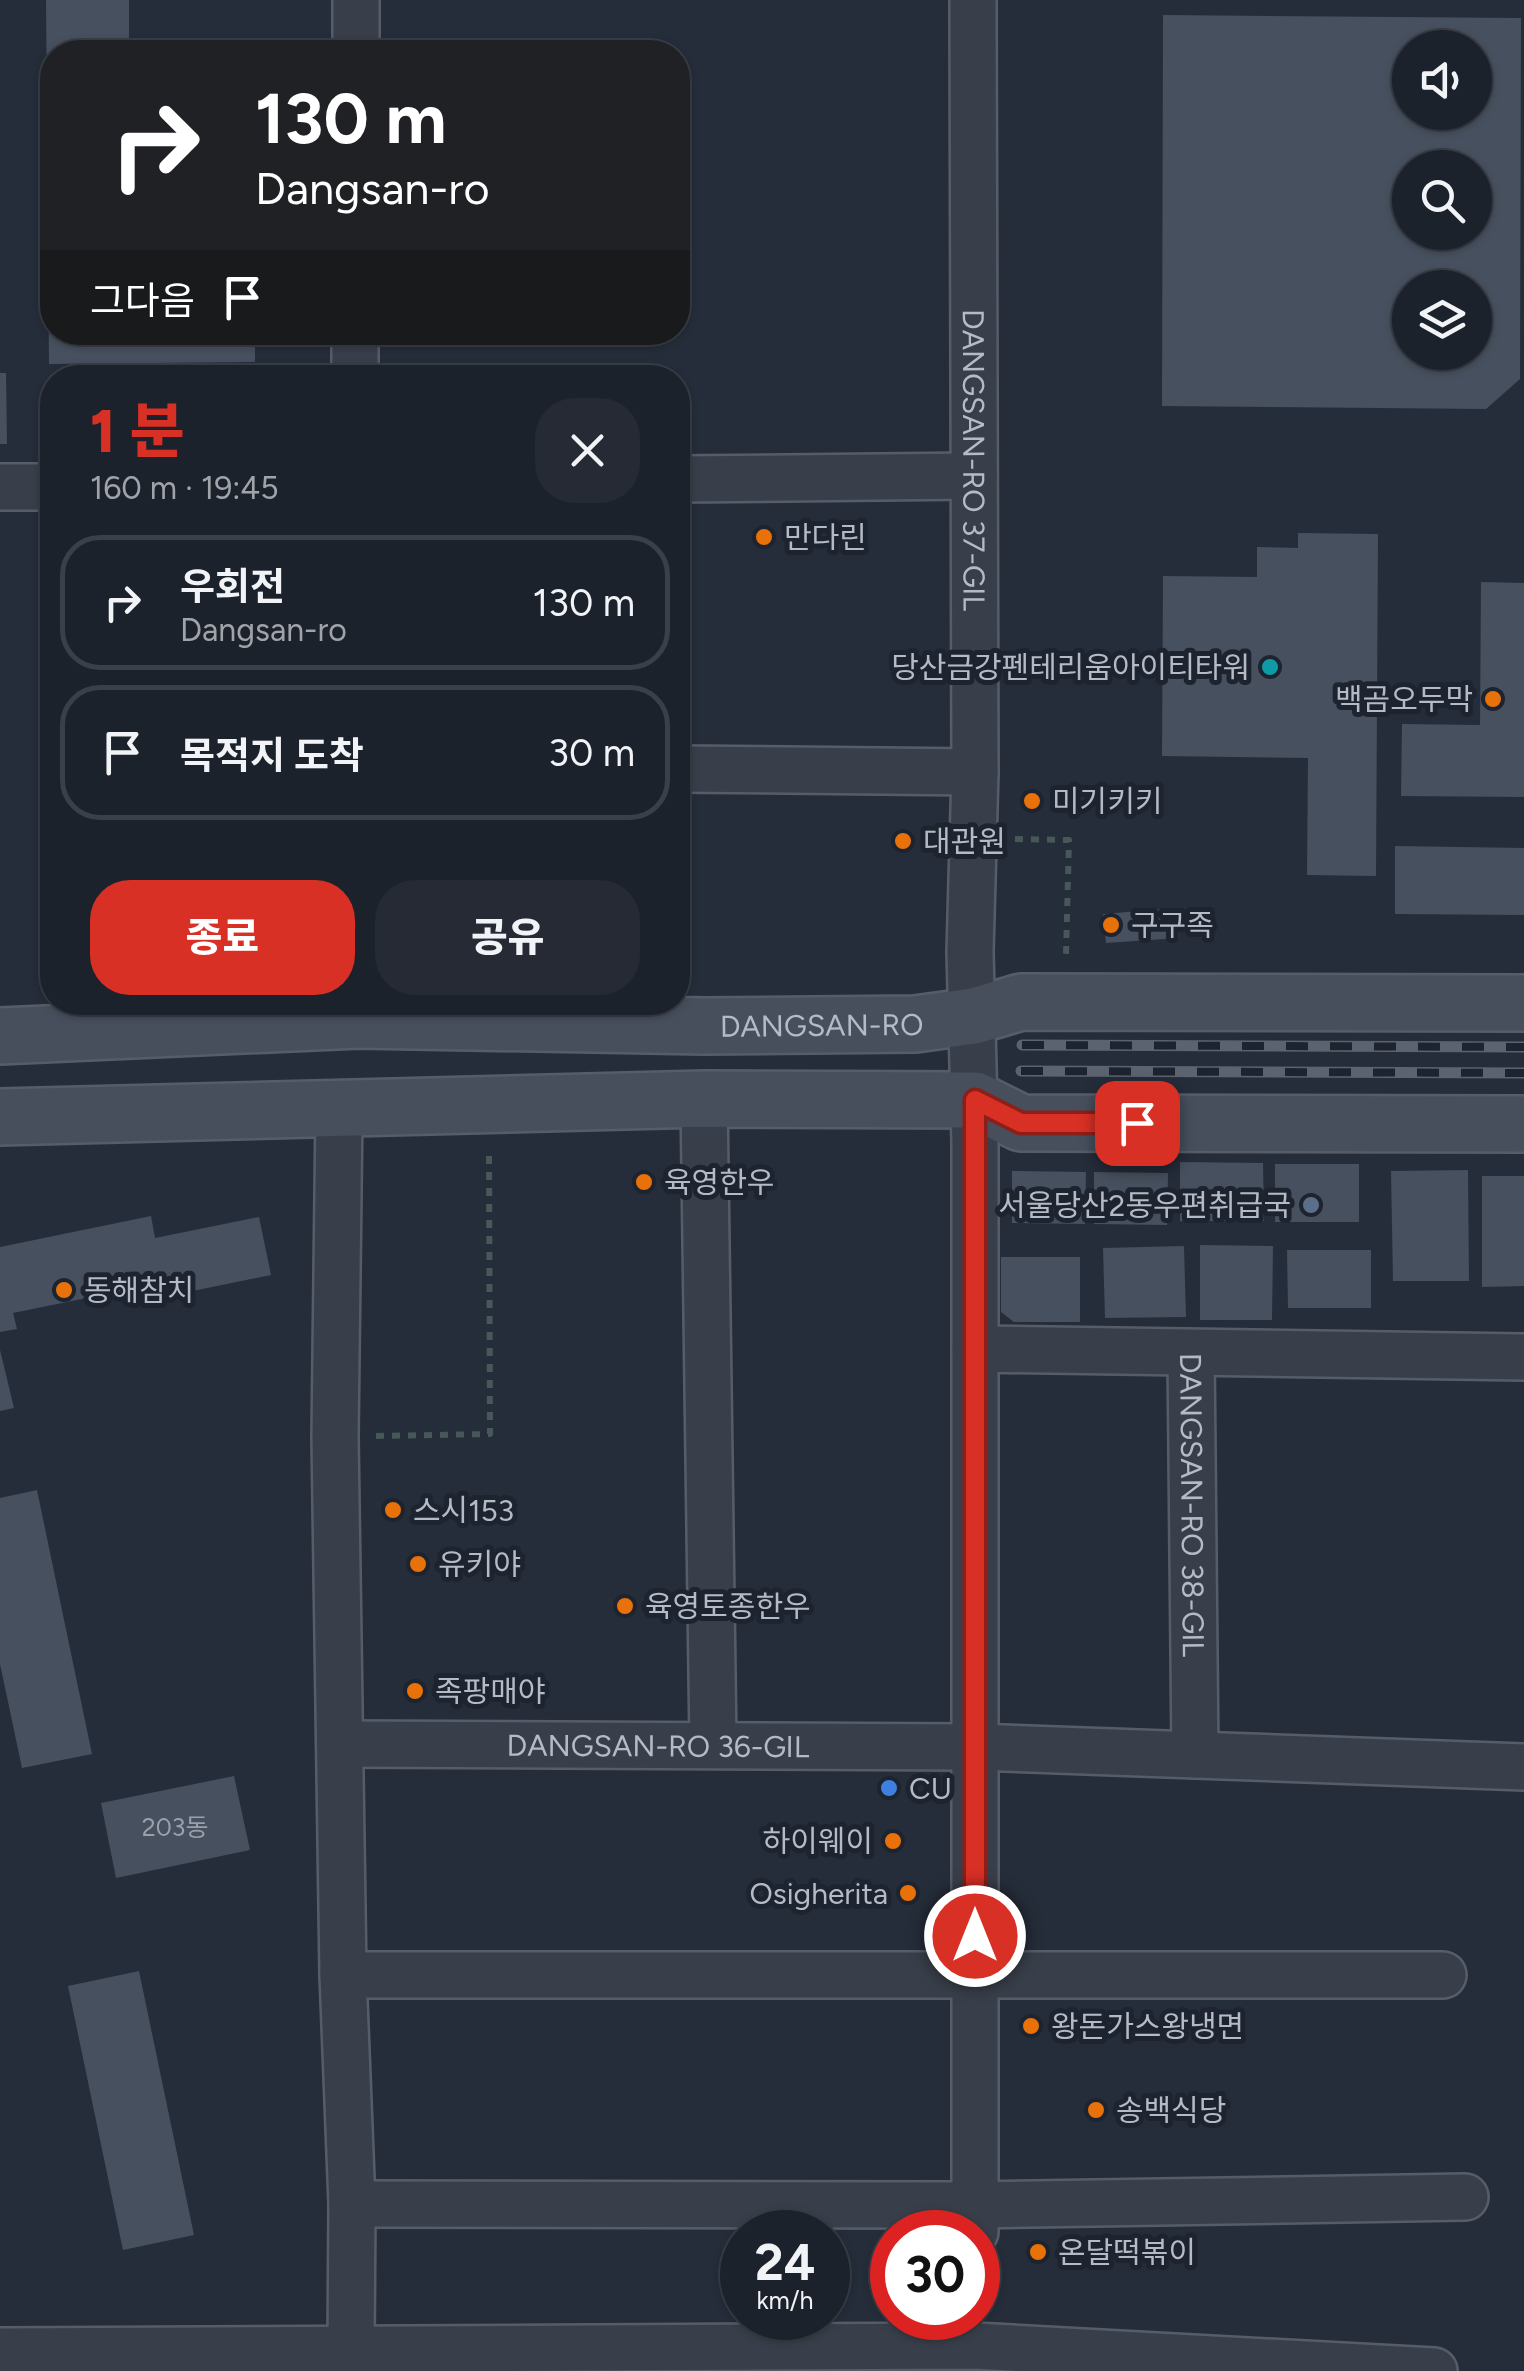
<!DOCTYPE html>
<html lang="ko">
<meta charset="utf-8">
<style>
:root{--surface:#1c222c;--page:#252a34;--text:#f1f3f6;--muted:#a0a4a9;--line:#3a3f48;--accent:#d93025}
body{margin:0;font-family:Figtree,"Noto Sans KR",sans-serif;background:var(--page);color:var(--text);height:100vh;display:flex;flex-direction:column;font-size:38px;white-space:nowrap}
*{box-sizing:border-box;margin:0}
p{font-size:32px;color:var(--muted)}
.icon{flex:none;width:55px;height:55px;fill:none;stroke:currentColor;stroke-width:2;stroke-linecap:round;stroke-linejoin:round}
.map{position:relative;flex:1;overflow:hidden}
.panel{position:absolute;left:40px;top:365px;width:650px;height:650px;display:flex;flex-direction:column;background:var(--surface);border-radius:40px;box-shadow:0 2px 8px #0004,0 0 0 2px var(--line)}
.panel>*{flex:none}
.hud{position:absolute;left:40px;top:40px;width:650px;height:305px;border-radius:40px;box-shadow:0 2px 8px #0004,0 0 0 2px var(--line);background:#202124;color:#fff;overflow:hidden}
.tools{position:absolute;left:1392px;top:30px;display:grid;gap:20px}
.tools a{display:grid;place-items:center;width:100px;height:100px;border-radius:50%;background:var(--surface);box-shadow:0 2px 8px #0004,0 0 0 2px var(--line);font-size:50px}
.speed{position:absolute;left:720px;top:2210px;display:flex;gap:20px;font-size:50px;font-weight:700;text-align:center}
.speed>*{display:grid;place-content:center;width:130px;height:130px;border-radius:50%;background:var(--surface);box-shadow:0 2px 8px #0004,0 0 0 2px var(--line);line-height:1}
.speed small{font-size:25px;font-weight:400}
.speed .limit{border:15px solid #d22;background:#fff;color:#111}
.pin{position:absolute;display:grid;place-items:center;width:85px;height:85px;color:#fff;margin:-42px;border-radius:20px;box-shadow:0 5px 15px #0006}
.me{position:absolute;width:110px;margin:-55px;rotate:0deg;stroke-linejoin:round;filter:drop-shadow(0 0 8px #0008)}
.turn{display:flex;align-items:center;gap:35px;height:210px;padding:0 50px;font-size:45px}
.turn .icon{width:130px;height:130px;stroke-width:2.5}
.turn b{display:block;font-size:70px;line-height:85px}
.then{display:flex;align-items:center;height:95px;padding:0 50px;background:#0003;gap:20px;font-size:38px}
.round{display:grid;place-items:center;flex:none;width:105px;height:105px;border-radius:40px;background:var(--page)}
.summary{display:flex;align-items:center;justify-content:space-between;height:170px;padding:0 50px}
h1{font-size:60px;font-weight:800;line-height:75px;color:var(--accent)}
.action{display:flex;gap:20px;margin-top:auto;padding:20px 50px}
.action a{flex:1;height:115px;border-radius:40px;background:var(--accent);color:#fff;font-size:40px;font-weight:800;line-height:115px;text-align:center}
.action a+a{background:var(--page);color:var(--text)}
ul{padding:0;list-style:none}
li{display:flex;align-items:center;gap:30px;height:135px;margin:0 20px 15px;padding:0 30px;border:5px solid var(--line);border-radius:40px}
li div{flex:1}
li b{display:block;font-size:38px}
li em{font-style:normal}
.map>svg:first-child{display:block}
.building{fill:#47505e;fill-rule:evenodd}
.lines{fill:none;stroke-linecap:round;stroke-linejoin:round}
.minor-casing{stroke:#575d68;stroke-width:50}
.secondary-casing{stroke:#575d68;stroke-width:60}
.path{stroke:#47575a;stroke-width:6;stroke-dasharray:8 8;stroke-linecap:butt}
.minor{stroke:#393f4a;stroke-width:45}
.secondary{stroke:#474f5d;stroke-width:55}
.rail-casing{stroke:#5b6371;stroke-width:11}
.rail{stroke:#1e242f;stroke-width:8;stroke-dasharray:22;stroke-linecap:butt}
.route-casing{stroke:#8d1f18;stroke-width:25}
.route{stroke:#d93025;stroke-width:18}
.food-dot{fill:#e8710a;stroke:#1e242f;stroke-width:4}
.culture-dot{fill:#0f9aa8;stroke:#1e242f;stroke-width:4}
.service-dot{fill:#5c6f8a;stroke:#1e242f;stroke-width:4}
.shop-dot{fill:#3f7fe0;stroke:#1e242f;stroke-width:4}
.labels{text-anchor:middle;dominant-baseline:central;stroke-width:10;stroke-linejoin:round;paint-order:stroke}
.number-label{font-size:25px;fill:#99a0ac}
.street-label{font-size:30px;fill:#b4bac6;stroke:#1e242f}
.poi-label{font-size:30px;fill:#b4bac6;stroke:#1e242f;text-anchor:start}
</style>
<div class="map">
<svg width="1524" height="2371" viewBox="0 0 1524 2371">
<rect width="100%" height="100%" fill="#252d3a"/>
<g class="building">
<path d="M46 0H129V52H52V332H255V362L49 364Z"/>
<path d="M1163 15 1521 18 1520 379 1486 409 1162 406ZM1410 48H1475V112H1410ZM1410 168H1475V232H1410ZM1410 288H1475V352H1410Z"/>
<path d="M0 373H6L7 444H0Z"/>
<path d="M1298 533 1378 534 1376 876 1307 875 1308 758 1162 756 1163 576 1257 577V547L1298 548Z"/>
<path d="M1481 582 1524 583V797L1401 796 1402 724 1480 725Z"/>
<path d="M1395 846 1524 848V915L1395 914Z"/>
<path d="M1176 908 1179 938 1106 943 1103 914Z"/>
<path d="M1180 1162 1263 1163 1264 1221H1180Z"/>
<rect x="1275" y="1164" width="84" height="58"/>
<path d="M1468 1170 1469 1281H1393L1391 1171Z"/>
<path d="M1012 1171 1086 1172 1085 1224 1012 1223Z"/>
<path d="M1094 1172 1168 1173 1167 1225 1094 1224Z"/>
<path d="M1482 1176H1524V1286L1482 1287Z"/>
<path d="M151 1216 155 1238 259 1217 271 1275 178 1294 175 1280 13 1313 17 1329 0 1332V1247Z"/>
<path d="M1200 1245 1273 1246 1272 1320H1200Z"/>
<path d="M1184 1246 1186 1317 1105 1318 1103 1248Z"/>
<path d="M1287 1250H1371V1308H1288Z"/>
<path d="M1001 1257H1080V1322H1014L1001 1312Z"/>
<path d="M0 1350 14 1408 0 1411Z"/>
<path d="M37 1490 92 1754 22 1768 0 1664V1498Z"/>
<path d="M234 1776 250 1850 116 1878 101 1803Z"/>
<path d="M139 1971 194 2235 123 2250 68 1986Z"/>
</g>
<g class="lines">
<defs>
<g id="minor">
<path id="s1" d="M973 0 975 772 970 952 975 1143V2232"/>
<path d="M356 52V0"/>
<path d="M355 378V332"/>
<path d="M678 479 974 476"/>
<path d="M0 487H52"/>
<path d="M678 769 975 772"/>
<path d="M704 1099 713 1745"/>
<path d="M339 1111 335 1437 343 1975 352 2204 351 2349"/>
<path d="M975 1349 1524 1357"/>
<path id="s2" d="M1191 1353 1195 1755"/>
<path id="s3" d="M340 1744 975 1747 1524 1767"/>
<path d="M343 1975H1443"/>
<path d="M352 2204 975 2205 1465 2197"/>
<path d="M0 2351 975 2346 1434 2371"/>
</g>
<g id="secondary">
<path id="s4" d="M0 1036 359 1020 704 1026 915 1024 974 1016 1021 1002 1524 1003"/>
<path d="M0 1117 704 1099 975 1100 1021 1123 1524 1124"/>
</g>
</defs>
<use href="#minor" class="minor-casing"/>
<use href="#secondary" class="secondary-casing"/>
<g class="path">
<path d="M1015 839 1069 840 1066 954"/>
<path d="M376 1436 490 1434 489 1150"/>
</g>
<use href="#minor" class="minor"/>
<use href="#secondary" class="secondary"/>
<defs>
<g id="rail">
<path d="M1022 1045 1524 1047"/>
<path d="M1021 1071 1524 1073"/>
</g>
</defs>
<use href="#rail" class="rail-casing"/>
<use href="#rail" class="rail"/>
</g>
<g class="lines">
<defs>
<path id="route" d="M975 1936V1100L1021 1123H1137"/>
</defs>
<use href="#route" class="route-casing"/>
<use href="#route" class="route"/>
</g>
<g class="food-dot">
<circle cx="764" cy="537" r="10"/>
<circle cx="1493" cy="699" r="10"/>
<circle cx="1032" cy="801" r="10"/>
<circle cx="903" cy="841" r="10"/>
<circle cx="1111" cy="925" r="10"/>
<circle cx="644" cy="1182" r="10"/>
<circle cx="64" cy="1290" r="10"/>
<circle cx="393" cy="1510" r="10"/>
<circle cx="418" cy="1564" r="10"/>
<circle cx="625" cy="1606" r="10"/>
<circle cx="415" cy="1691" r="10"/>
<circle cx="893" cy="1841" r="10"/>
<circle cx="908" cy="1893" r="10"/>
<circle cx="1031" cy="2026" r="10"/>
<circle cx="1096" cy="2110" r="10"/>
<circle cx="1038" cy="2252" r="10"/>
</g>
<circle class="culture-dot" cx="1270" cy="667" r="10"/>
<circle class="service-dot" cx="1311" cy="1205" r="10"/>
<circle class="shop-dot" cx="889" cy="1788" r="10"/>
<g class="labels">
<g class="number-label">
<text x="175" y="1827">203동</text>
</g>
<g class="street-label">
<text stroke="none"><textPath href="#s1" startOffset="460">DANGSAN-RO 37-GIL</textPath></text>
<text stroke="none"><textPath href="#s4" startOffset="822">DANGSAN-RO</textPath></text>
<text stroke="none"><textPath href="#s2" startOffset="152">DANGSAN-RO 38-GIL</textPath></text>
<text stroke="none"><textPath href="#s3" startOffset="318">DANGSAN-RO 36-GIL</textPath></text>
</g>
<g class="poi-label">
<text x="784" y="537">만다린</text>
<text x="1250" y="667" text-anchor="end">당산금강펜테리움아이티타워</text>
<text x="1473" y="699" text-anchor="end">백곰오두막</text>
<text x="1052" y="801">미기키키</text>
<text x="923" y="841">대관원</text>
<text x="1131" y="925">구구족</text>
<text x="664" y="1182">육영한우</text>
<text x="1291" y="1205" text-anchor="end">서울당산2동우편취급국</text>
<text x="84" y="1290">동해참치</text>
<text x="413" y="1510">스시153</text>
<text x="438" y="1564">유키야</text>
<text x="645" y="1606">육영토종한우</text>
<text x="435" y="1691">족팡매야</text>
<text x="909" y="1788">CU</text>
<text x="873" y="1841" text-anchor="end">하이웨이</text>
<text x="888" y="1893" text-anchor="end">Osigherita</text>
<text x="1051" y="2026">왕돈가스왕냉면</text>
<text x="1116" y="2110">송백식당</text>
<text x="1058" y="2252">온달떡볶이</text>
</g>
</g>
</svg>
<div class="tools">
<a><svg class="icon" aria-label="sound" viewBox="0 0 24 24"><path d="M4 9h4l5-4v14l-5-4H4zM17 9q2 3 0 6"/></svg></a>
<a><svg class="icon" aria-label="search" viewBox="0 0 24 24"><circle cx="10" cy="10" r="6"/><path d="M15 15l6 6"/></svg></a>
<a><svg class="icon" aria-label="layers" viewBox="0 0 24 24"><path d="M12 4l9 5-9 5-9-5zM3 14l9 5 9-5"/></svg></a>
</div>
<div class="speed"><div>24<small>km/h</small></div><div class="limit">30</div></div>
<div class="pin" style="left:1137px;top:1123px;background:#d93025"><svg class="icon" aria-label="arrive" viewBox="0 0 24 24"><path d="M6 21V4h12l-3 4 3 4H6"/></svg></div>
<svg class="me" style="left:975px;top:1936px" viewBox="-20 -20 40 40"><circle r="17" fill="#d93025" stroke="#fff" stroke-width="3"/><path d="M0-11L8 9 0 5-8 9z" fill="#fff"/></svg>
<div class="hud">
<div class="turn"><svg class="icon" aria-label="right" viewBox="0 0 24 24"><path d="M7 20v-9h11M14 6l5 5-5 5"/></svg><div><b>130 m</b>Dangsan-ro</div></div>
<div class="then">그다음<svg class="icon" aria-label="arrive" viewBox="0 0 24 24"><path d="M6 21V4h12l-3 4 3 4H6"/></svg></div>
</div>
<section class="panel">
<div class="summary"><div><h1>1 분</h1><p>160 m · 19:45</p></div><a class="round"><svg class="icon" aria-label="close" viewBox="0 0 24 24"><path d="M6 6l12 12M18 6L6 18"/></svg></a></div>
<ul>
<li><svg class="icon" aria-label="right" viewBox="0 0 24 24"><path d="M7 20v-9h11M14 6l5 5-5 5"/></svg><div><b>우회전</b><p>Dangsan-ro</p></div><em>130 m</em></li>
<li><svg class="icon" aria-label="arrive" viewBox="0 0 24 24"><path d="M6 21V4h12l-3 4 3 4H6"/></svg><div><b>목적지 도착</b></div><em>30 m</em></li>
</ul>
<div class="action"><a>종료</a><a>공유</a></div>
</section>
</div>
